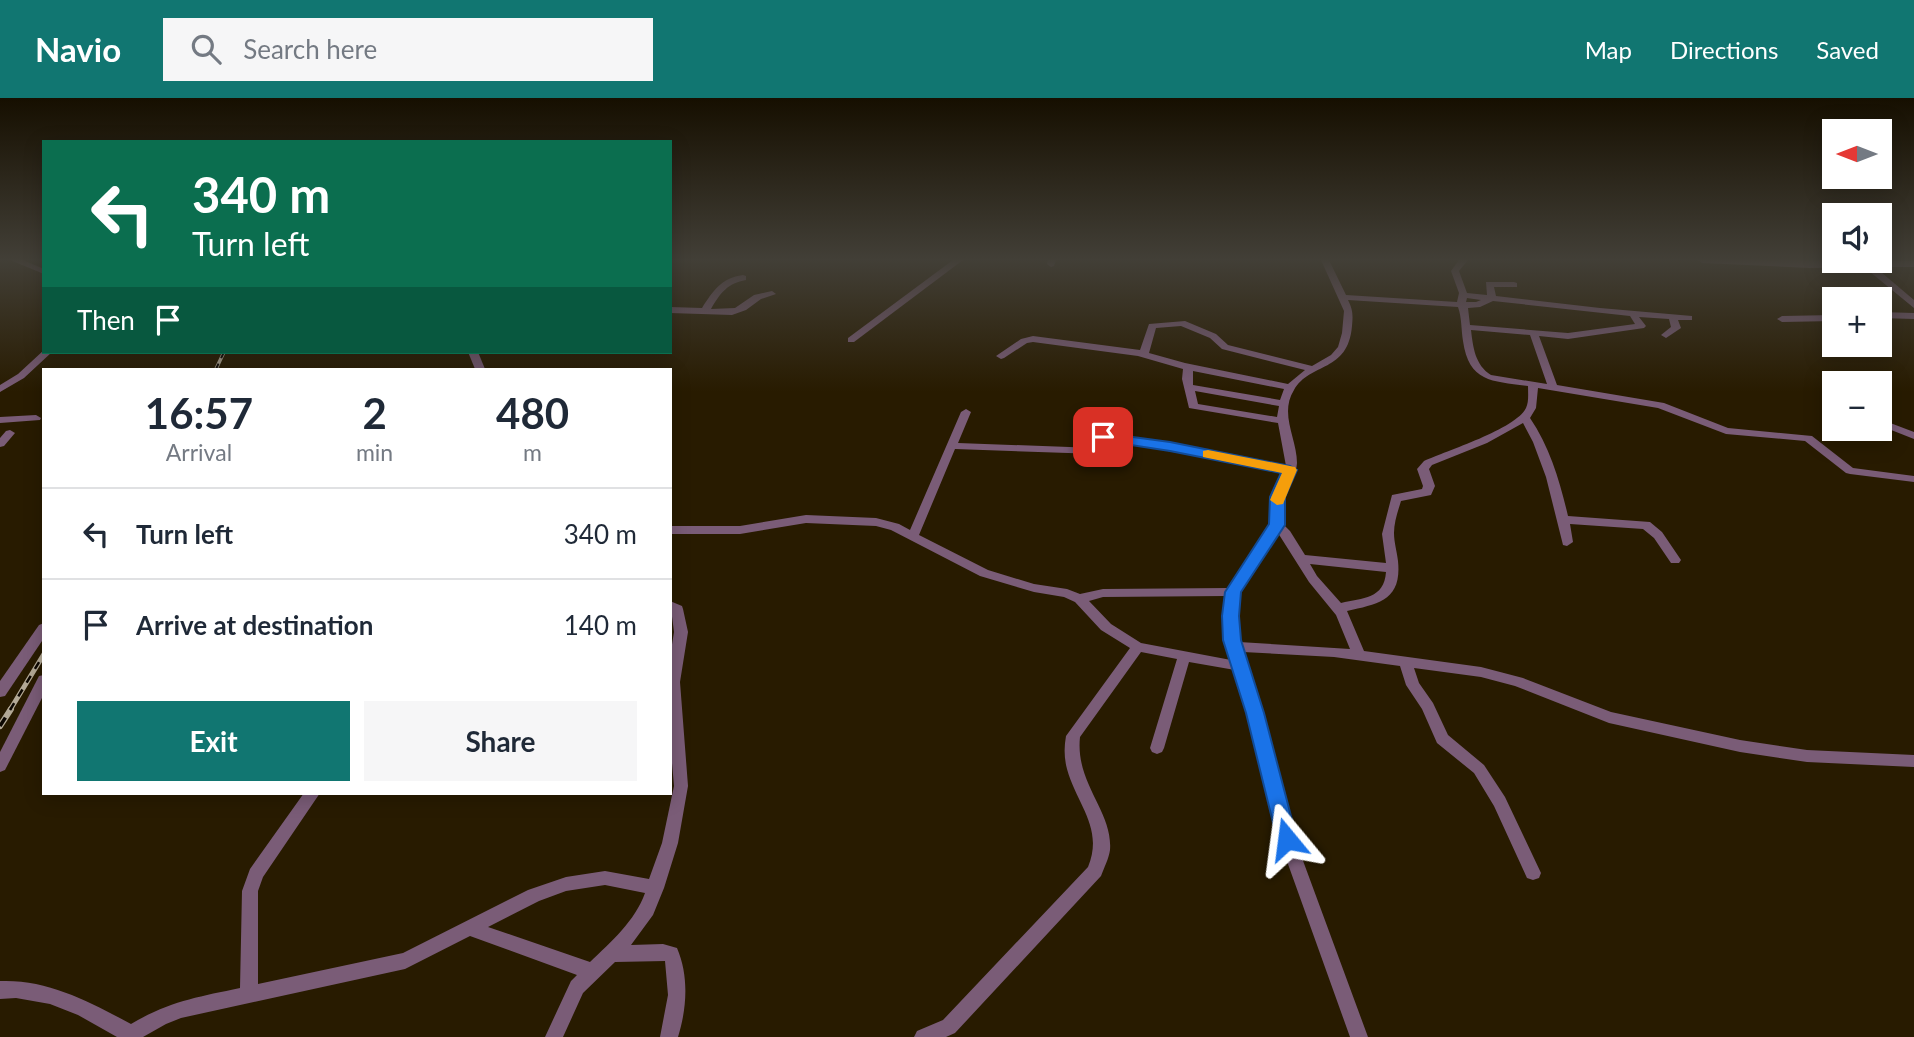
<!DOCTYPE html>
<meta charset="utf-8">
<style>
:root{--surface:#fff;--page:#f6f6f7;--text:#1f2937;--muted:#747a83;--line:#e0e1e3;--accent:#117671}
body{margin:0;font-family:Lato,sans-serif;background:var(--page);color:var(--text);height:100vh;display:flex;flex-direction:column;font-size:26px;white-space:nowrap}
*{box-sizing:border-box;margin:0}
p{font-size:23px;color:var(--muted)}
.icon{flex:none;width:38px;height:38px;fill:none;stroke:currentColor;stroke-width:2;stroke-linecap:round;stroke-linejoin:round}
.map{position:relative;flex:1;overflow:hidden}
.panel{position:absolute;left:42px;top:270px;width:630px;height:427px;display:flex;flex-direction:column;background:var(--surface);border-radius:0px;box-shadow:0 4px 18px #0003}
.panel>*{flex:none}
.top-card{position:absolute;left:42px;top:42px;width:630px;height:214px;border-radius:0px;box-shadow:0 4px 18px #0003;background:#0b6e4f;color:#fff;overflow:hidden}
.needle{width:46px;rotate:270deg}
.fabs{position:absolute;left:1822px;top:21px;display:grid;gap:14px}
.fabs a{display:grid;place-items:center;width:70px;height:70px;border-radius:0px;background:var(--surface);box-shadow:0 4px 18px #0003;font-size:35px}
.pin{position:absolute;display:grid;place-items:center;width:60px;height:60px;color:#fff;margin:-30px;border-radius:14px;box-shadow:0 4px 10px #0006}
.me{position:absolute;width:77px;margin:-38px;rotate:344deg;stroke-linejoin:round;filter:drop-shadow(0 0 5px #0008)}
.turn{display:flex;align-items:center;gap:24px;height:147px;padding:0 35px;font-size:32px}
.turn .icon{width:91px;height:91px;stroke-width:2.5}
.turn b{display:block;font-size:49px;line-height:60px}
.then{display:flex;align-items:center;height:66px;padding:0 35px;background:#0003;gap:14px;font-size:26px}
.eta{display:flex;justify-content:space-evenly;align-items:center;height:119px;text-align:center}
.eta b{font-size:42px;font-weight:700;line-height:49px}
.button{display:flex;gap:14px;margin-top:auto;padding:14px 35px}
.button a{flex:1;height:80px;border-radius:0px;background:var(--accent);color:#fff;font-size:28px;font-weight:700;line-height:80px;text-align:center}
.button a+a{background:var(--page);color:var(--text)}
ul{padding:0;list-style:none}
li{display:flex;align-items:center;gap:21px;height:91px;padding:0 35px;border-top:2px solid var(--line)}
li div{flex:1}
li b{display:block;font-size:26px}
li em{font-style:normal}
header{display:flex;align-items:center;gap:42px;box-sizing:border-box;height:98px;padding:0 35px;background:var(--accent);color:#fff}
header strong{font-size:33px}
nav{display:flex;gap:38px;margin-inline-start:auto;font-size:24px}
.search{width:490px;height:63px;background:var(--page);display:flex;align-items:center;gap:18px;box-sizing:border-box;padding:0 24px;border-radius:0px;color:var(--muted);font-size:26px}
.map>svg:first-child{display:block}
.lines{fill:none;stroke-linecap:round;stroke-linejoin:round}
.minor{fill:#7a5c77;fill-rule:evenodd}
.rail-far2-casing{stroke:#b3a996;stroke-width:3.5}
.rail-far1-casing{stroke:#b3a996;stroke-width:5}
.rail-casing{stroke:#b3a996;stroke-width:6}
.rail-far2{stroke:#0c0701;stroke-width:2;stroke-dasharray:6;stroke-linecap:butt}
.rail-far1{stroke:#0c0701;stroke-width:2.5;stroke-dasharray:8;stroke-linecap:butt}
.rail{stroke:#0c0701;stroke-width:3.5;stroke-dasharray:10;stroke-linecap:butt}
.route{fill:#1a73e8;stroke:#114b97;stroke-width:2}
.slow{fill:#f59e0b}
</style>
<header>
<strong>Navio</strong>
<div class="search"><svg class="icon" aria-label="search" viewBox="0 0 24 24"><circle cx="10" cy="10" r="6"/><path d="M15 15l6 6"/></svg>Search here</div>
<nav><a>Map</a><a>Directions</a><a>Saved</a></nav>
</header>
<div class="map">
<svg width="1914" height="939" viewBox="0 0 1914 939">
<rect width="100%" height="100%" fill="#281b00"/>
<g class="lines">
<g class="minor">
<path d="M10 162H23L44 171V176Z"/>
<path d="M953 162H963L854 244H848V240Z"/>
<path d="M1048 162H1056L1054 168 1051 169 1047 166Z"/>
<path d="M1321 162H1329L1346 197 1457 204 1459 195 1451 173 1459 162H1468L1459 173 1467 195 1487 197 1486 184H1514L1517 185V189H1494L1496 198 1600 210 1692 218V222H1678L1681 230 1666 240 1661 237 1671 229 1669 221 1639 219 1646 228 1644 230 1568 241 1539 238 1557 287 1664 305 1728 330 1812 338 1853 370 1914 378V384L1850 376 1846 375 1805 343 1726 336 1658 310 1538 290 1536 310 1530 320C1550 349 1560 384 1568 418L1650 424 1662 434 1681 462 1679 465H1671L1654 440 1643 431 1570 426 1573 444 1567 448 1563 447 1546 379 1533 344 1523 325 1487 345 1432 367 1429 371 1435 388 1431 397 1401 403C1398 413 1394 424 1394 435 1394 444 1397 454 1398 463 1402 502 1379 506 1347 513L1364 553 1481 569 1523 580 1611 614 1740 642 1807 652 1914 657V669L1807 664 1740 654 1609 625 1515 588 1481 579 1414 570 1419 585 1433 605 1448 637 1484 667 1505 699 1541 775 1539 780 1533 782 1527 780 1494 708 1474 675 1437 645 1422 611 1406 587 1400 568 1334 559 1243 554 1262 615 1295 741 1368 939H1350L1279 741 1248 615 1235 572 1189 564 1164 650 1162 654 1157 656 1152 654 1150 650 1177 561 1141 554 1080 639C1075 686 1113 713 1110 752 1109 760 1104 770 1101 778L955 935 946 939H914L917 933 943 922 1088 769C1104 730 1077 707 1067 671 1064 660 1064 649 1066 638L1130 550 1101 532 1075 504 1064 499 1034 494 980 478 891 432 876 428 806 425 740 436H670V428H740L806 417 876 420 899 426 910 432 961 314 966 311 971 314 958 345 1096 350 1097 339 1106 336 1286 368 1278 325 1189 310 1182 281 1183 271 1138 258 1033 244 1027 245 1004 260 1001 261 996 258 1021 241 1033 238 1140 252 1149 226 1185 223 1216 236 1228 247 1312 268 1331 257 1338 249 1342 235 1344 213ZM1467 200 1481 202 1476 204H1466ZM1348 202 1458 209C1462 220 1461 232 1463 243 1469 285 1493 283 1528 288 1528 295 1529 304 1526 310 1516 331 1446 353 1424 363L1417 371 1423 388 1422 391 1392 397 1382 436 1386 465 1305 457 1290 433 1283 426C1283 418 1281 407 1283 399 1285 387 1297 376 1297 365 1297 340 1279 316 1294 292 1310 264 1348 275 1352 228 1353 217 1353 212 1348 202ZM1493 203 1630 218 1635 226 1568 235 1470 227 1468 210 1480 209ZM1181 228 1210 240 1222 251 1305 272 1288 286 1185 265 1149 255 1156 230ZM1471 232 1530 237 1547 286 1491 277C1475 267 1473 249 1471 232ZM1193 273 1284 291 1280 302 1193 287ZM1195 293 1279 308 1277 319 1198 306ZM1107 342 1283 374 1271 399V427L1229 490 1103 491 1080 496 1067 491 1034 486 988 472 919 437 955 351 1098 356 1107 350ZM1278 435 1309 484 1336 517 1350 551 1239 544 1236 518 1239 494ZM1310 466 1386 474C1384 501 1363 500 1341 505L1317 478ZM1226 498C1223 521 1225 540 1231 562L1141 545 1111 526 1089 503 1103 499Z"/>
<path d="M1698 162 1914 163V169H1875L1914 202V210L1864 169 1810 170 1702 165Z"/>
<path d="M743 177 746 178V182C728 185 720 195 711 211L735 210 754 197 772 193 776 196 761 201 746 212 732 217 670 215V209L702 210C713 193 721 180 743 177Z"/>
<path d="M1880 214 1914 215V221L1880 220Z"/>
<path d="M1834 217V223L1782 224 1777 221 1782 218Z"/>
<path d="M44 252V254H52L24 280 0 294V287L18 276Z"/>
<path d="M468 254H478L485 271H475Z"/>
<path d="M36 317 41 320 40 322 0 325V319Z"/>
<path d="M1885 323 1914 334V341L1881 328 1880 326Z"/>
<path d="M10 332 15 335 4 348 0 349V340L6 333Z"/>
<path d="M670 503 682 508 683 511 688 534 680 584 688 688 678 745 664 790 653 817 631 847 663 846 677 850C689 878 687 910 678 939H660L668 897 665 863 615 864 583 895 563 939H545L571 883 577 877 470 838 405 871 181 920 166 926 143 939H117L78 917 50 906 16 900 0 901V883C48 881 90 904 131 926 170 903 198 899 240 890L242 793 250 771 304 695H320L263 779 258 793V886L403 855 528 792 566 779 605 773 649 781 662 745 674 688 670 642V559L674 534ZM605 787 645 795C635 823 611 844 590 864L488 829 539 803 566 793Z"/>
<path d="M44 525V540L5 598 0 599V583L39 527Z"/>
<path d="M44 577V596L5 672 0 674V654L39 578Z"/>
</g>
<defs>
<path id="rail-far2" d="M216 271 224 254"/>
<path id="rail-far1" d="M10 612 44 556"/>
<path id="rail" d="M0 628 11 611"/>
</defs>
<use href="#rail-far2" class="rail-far2-casing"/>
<use href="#rail-far1" class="rail-far1-casing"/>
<use href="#rail" class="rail-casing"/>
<use href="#rail-far2" class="rail-far2"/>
<use href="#rail-far1" class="rail-far1"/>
<use href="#rail" class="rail"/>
</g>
<linearGradient id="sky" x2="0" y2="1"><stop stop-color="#160f00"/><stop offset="0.55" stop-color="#423f37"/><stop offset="1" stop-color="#423f37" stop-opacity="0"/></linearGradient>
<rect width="1914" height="294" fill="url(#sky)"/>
<path class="route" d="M1103 335 1170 344 1290 368 1297 372 1285 399V427L1241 494 1239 518 1241 542 1264 615 1297 741 1295 747 1287 750 1280 747 1277 741 1246 615 1223 542 1222 518 1225 494 1269 426 1270 399 1281 375 1170 353 1098 342V336Z"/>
<path class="slow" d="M1208 352 1295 369 1297 372 1283 406 1277 407 1270 402 1282 375 1203 359V353Z"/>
</svg>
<div class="fabs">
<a><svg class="needle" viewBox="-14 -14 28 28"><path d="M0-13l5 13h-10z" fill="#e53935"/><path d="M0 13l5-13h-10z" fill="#747a83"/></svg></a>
<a><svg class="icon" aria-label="sound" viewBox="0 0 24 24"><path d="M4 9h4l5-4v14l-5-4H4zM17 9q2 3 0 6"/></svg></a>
<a>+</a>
<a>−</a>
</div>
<div class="pin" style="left:1103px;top:339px;background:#d93025"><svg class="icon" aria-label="arrive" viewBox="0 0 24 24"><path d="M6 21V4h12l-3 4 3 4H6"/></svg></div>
<svg class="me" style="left:1287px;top:741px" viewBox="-20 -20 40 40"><path d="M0-17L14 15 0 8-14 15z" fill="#1a73e8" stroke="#fff" stroke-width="4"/></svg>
<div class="top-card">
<div class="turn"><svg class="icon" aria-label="left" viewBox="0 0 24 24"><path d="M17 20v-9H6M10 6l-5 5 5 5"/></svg><div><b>340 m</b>Turn left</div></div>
<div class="then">Then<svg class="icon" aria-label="arrive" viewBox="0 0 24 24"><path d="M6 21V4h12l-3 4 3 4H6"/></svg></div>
</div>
<section class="panel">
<div class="eta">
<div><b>16:57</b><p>Arrival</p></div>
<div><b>2</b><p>min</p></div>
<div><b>480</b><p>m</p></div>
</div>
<ul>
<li><svg class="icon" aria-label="left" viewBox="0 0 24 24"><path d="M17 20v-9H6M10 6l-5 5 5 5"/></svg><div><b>Turn left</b></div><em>340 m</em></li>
<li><svg class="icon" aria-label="arrive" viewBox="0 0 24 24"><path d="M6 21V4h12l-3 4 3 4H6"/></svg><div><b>Arrive at destination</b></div><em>140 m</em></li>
</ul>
<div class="button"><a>Exit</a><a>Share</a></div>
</section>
</div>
